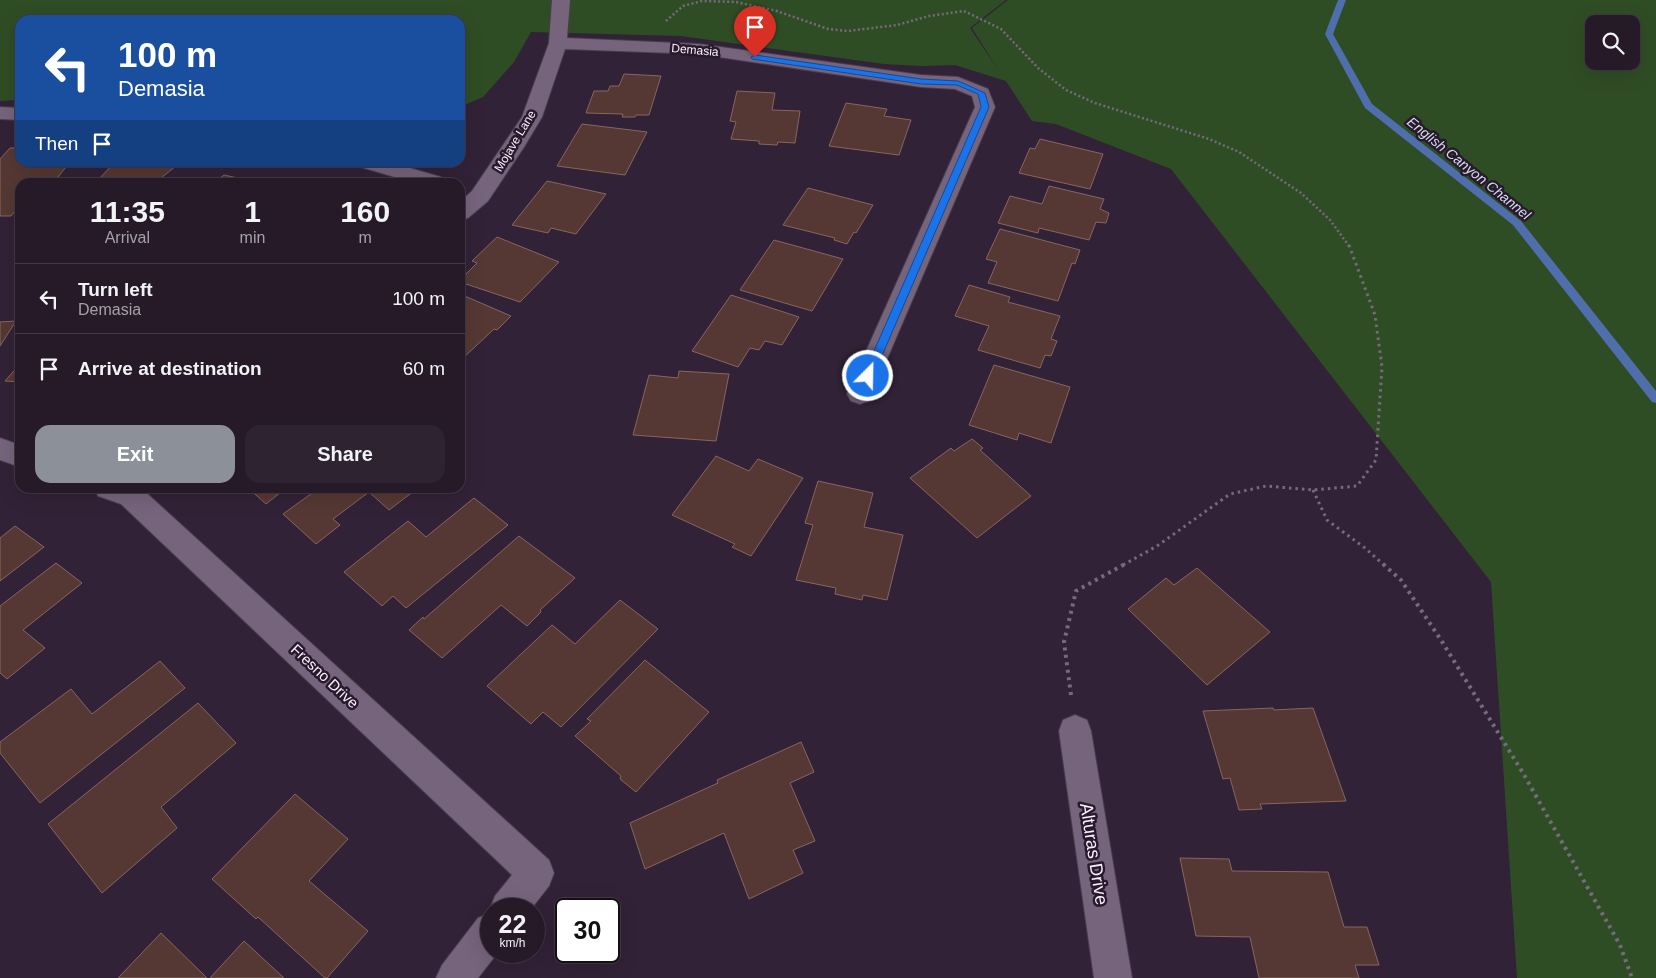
<!DOCTYPE html>
<style>
:root{--surface:#261a29;--page:#2e2331;--text:#f1f3f6;--muted:#a4a1a8;--line:#423846;--accent:#8c9099}
body{margin:0;font-family:Arial,sans-serif;background:var(--page);color:var(--text);height:100vh;display:flex;flex-direction:column;font-size:19px;white-space:nowrap}
*{box-sizing:border-box;margin:0}
p{font-size:16px;color:var(--muted)}
.icon{flex:none;width:28px;height:28px;fill:none;stroke:currentColor;stroke-width:2;stroke-linecap:round;stroke-linejoin:round}
.map{position:relative;flex:1;overflow:hidden}
.panel{position:absolute;left:15px;top:178px;width:450px;height:315px;display:flex;flex-direction:column;background:var(--surface);border-radius:15px;box-shadow:0 5px 20px #0002,0 0 0 1px var(--line)}
.panel>*{flex:none}
.guide{position:absolute;left:15px;top:15px;width:450px;height:152px;border-radius:15px;box-shadow:0 5px 20px #0002,0 0 0 1px var(--line);background:#1a4fa0;color:#fff;overflow:hidden}
.buttons{position:absolute;left:1585px;top:15px;display:grid;gap:10px}
.buttons a{display:grid;place-items:center;width:55px;height:55px;border-radius:10px;background:var(--surface);box-shadow:0 5px 20px #0002,0 0 0 1px var(--line);font-size:25px}
.speed{position:absolute;left:480px;top:898px;display:flex;gap:10px;font-size:25px;font-weight:700;text-align:center}
.speed>*{display:grid;place-content:center;width:65px;height:65px;border-radius:50%;background:var(--surface);box-shadow:0 5px 20px #0002,0 0 0 1px var(--line);line-height:1}
.speed small{font-size:12px;font-weight:400}
.speed .limit{border:2px solid #111;border-radius:8px;background:#fff;color:#111}
.pin{position:absolute;display:grid;place-items:center;width:42px;height:42px;color:#fff;margin:-51px -21px;border-radius:50% 50% 50% 0;rotate:-45deg;box-shadow:0 0 5px #0007}
.pin .icon{rotate:45deg}
.me{position:absolute;width:55px;margin:-28px;rotate:23deg;stroke-linejoin:round;filter:drop-shadow(0 0 4px #0008)}
.turn{display:flex;align-items:center;gap:18px;height:105px;padding:0 20px;font-size:22px}
.turn .icon{width:65px;height:65px;stroke-width:2.5}
.turn b{display:block;font-size:35px;line-height:42px}
.then{display:flex;align-items:center;height:48px;padding:0 20px;background:#0003;gap:10px;font-size:19px}
.eta{display:flex;justify-content:space-evenly;align-items:center;height:85px;text-align:center}
.eta b{font-size:30px;font-weight:700;line-height:35px}
.cta{display:flex;gap:10px;margin-top:auto;padding:10px 20px}
.cta a{flex:1;height:58px;border-radius:15px;background:var(--accent);color:#fff;font-size:20px;font-weight:700;line-height:58px;text-align:center}
.cta a+a{background:var(--page);color:var(--text)}
ul{padding:0;list-style:none}
li{display:flex;align-items:center;gap:15px;height:70px;padding:0 20px;border-top:1px solid var(--line)}
li div{flex:1}
li b{display:block;font-size:19px}
li em{font-style:normal}
.map>svg:first-child{display:block}
.green{fill:#2f4d25;fill-rule:evenodd}
.lines{fill:none;stroke-linecap:round;stroke-linejoin:round}
.stream{fill:#4e6eac;fill-rule:evenodd}
.building{fill:#553833;stroke:#876661}
.minor-casing{stroke:#4a3d4f;stroke-width:2}
.path-far2{stroke:#786a7d;stroke-width:2.5;stroke-dasharray:2 2.5;stroke-linecap:butt}
.path-far1{stroke:#786a7d;stroke-width:3;stroke-dasharray:2.5 4;stroke-linecap:butt}
.path{stroke:#786a7d;stroke-width:4;stroke-dasharray:3 4.5;stroke-linecap:butt}
.minor{fill:#76647c;fill-rule:evenodd}
.route{fill:#1a73e8;stroke:#114b97}
.labels{text-anchor:middle;dominant-baseline:central;stroke-width:5;stroke-linejoin:round;paint-order:stroke}
.far-street-label{font-size:12px;fill:#f9effd;stroke:#28192d}
.far-water-label{font-size:14px;font-style:italic;fill:#d2dcee;stroke:#28192d}
.street-label{font-size:15px;fill:#f9effd;stroke:#28192d}
.near-street-label{font-size:18px;fill:#f9effd;stroke:#28192d}
</style>
<div class="map">
<svg width="1656" height="978" viewBox="0 0 1656 978">
<rect width="100%" height="100%" fill="#322237"/>
<path class="green" d="M0 0H1006L970 28 999 71 972 28 1008 0H1656V978H1517L1491 582 1171 169 1056 124 1032 121 1006 81 955 65 922 66 884 64 681 36 531 32 514 62 483 97 460 107V20H20V100L0 101ZM1594 24H1631V61H1594Z"/>
<g class="lines">
<path class="stream" d="M1338 0H1346L1333 34 1372 104 1521 221 1656 391V403L1652 402 1513 225 1365 108 1325 34Z"/>
</g>
<g class="building">
<path d="M624 74 661 76 649 115H636L635 117H622L623 114 586 113 594 91H608L610 86H619Z"/>
<path d="M737 91 775 93 772 110 800 111 795 143 778 142 777 145 759 144V141L731 139 736 122 730 121Z"/>
<path d="M846 103 887 109 884 116 911 120 899 155 829 146Z"/>
<path d="M582 124 647 132 625 175 557 166Z"/>
<path d="M1040 139 1103 154 1090 189 1019 173 1030 148 1035 149Z"/>
<path d="M10 148H20V162H40L36 167H66L54 182H20V205L11 216H0V159Z"/>
<path d="M115 162H159L157 164 176 166 156 182H96Z"/>
<path d="M224 175 256 182H215Z"/>
<path d="M547 181 606 194 576 234 551 228 548 233 512 225Z"/>
<path d="M1049 186 1104 199 1100 209 1109 213 1106 223 1096 222 1089 240 1039 228 1038 233 998 223 1010 196 1042 204Z"/>
<path d="M808 188 873 205 856 233 854 232 847 244 834 240 835 238 783 225Z"/>
<path d="M1000 229 1080 250 1075 264 1072 263 1058 301 988 283 997 262 986 259Z"/>
<path d="M497 237 559 262 520 302 460 282V280L477 263 472 261Z"/>
<path d="M774 240 843 259 812 311 740 290Z"/>
<path d="M969 285 1010 297 1008 302 1060 316 1051 339 1057 341 1051 356 1045 355 1040 368 978 350 989 326 955 316Z"/>
<path d="M460 294 511 316 497 330 494 329 460 361Z"/>
<path d="M731 295 799 317 782 345 765 341 759 350 750 348 738 367 692 351Z"/>
<path d="M16 321 0 346V322Z"/>
<path d="M20 364V382L5 381Z"/>
<path d="M994 365 1070 387 1051 443 1019 433 1017 440 969 425Z"/>
<path d="M679 371 729 374 716 441 633 435 649 375 678 378Z"/>
<path d="M972 439 983 448 980 450 1031 496 977 538 910 478 951 448 954 451Z"/>
<path d="M716 456 749 471 758 459 803 478 751 556 732 547 735 544 672 515Z"/>
<path d="M818 481 873 493 864 527 903 535 887 600 863 595 862 600 835 594 836 588 796 580 813 525 805 523Z"/>
<path d="M248 488H286L266 504Z"/>
<path d="M319 488H418L389 510 369 492 333 519 340 525 316 544 283 514Z"/>
<path d="M474 498 508 525 406 608 393 596 382 606 344 572 408 521 426 537Z"/>
<path d="M15 526 44 547 0 581V538Z"/>
<path d="M519 536 575 578 540 610 541 612 527 626 501 605 442 658 409 630 423 617 424 619Z"/>
<path d="M56 563 82 583 23 630 45 648 7 679 0 673V606Z"/>
<path d="M1197 568 1270 632 1207 685 1128 609 1166 578 1174 585Z"/>
<path d="M620 600 658 629 561 727 543 712 531 724 487 686 552 625 575 644Z"/>
<path d="M645 660 709 712 636 792 620 779 621 776 575 736 591 721 587 719Z"/>
<path d="M160 661 185 688 40 803 0 753V742L71 689 92 714Z"/>
<path d="M198 703 236 743 161 807 177 828 102 893 48 824Z"/>
<path d="M1273 708 1274 710 1313 708 1346 801 1260 804 1262 809 1239 810 1230 778 1223 779 1203 711Z"/>
<path d="M801 742 814 772 790 783 815 841 793 850 803 873 749 899 724 833 645 869 630 823 718 783 717 780Z"/>
<path d="M295 794 348 839 309 881 368 931 327 978H325L258 917 256 919 212 879Z"/>
<path d="M1180 858 1229 859 1232 871 1328 872 1344 927H1367L1379 965H1355L1359 978H1259L1250 937 1196 936Z"/>
<path d="M161 933 207 978H118Z"/>
<path d="M244 941 284 978H210Z"/>
</g>
<g class="lines">
<defs>
<g id="minor">
<path d="M552 0H570L567 38 699 44 921 75 958 77 988 89 995 107 869 401 860 404 851 401 847 394 975 107 972 96 955 89 921 87 699 54 565 49 542 117 524 147 488 201 468 218 460 220V202L472 191 522 117 549 43Z"/>
<path d="M0 107 20 108V120L0 119Z"/>
<path d="M354 162H389L441 177 445 182H412L357 166Z"/>
<path d="M0 438 20 445V467L0 460Z"/>
<path d="M95 488H141L549 860 554 873 549 886 531 909H491V912L490 909 495 896 512 875 121 504 98 496Z"/>
<path d="M1075 715 1087 720 1091 731 1132 978H1094L1059 731 1063 720Z"/>
<path d="M491 913V951H499L478 978H436L442 965 478 918Z"/>
</g>
</defs>
<use href="#minor" class="minor-casing"/>
<path class="path-far2" d="M666 21 683 6 702 1 736 2 777 11 828 29 848 31 897 25 929 16 964 11 1001 29 1038 68 1066 90 1095 103 1209 139 1239 152 1301 193 1330 220 1349 246"/>
<g class="path-far1">
<path d="M1313 490 1327 520 1365 548 1384 565"/>
<path d="M1123 565 1157 546 1230 494 1266 486 1313 490 1357 486 1376 460 1382 367 1375 315 1349 245"/>
</g>
<g class="path">
<path d="M1383 564 1401 580 1441 640 1523 773 1620 945 1632 978"/>
<path d="M1071 695 1064 642 1076 591 1125 564"/>
</g>
<use href="#minor" class="minor"/>
</g>
<path class="route" d="M755 55 921 79 958 81 985 93 989 107 872 379 868 380 863 376 981 107 978 94 957 85 921 84 752 59 751 57Z"/>
<g class="labels">
<g class="far-street-label">
<text transform="translate(695 50) rotate(5)">Demasia</text>
<text transform="translate(515 141) rotate(-59)">Mojave Lane</text>
</g>
<g class="far-water-label">
<text transform="translate(1469 168) rotate(39)">English Canyon Channel</text>
</g>
<g class="street-label">
<text transform="translate(325 676) rotate(43)">Fresno Drive</text>
</g>
<g class="near-street-label">
<text transform="translate(1094 854) rotate(81)">Alturas Drive</text>
</g>
</g>
</svg>
<div class="buttons">
<a><svg class="icon" aria-label="search" viewBox="0 0 24 24"><circle cx="10" cy="10" r="6"/><path d="M15 15l6 6"/></svg></a>
</div>
<div class="speed"><div>22<small>km/h</small></div><div class="limit">30</div></div>
<div class="pin" style="left:755px;top:57px;background:#d93025"><svg class="icon" aria-label="arrive" viewBox="0 0 24 24"><path d="M6 21V4h12l-3 4 3 4H6"/></svg></div>
<svg class="me" style="left:868px;top:376px" viewBox="-20 -20 40 40"><circle r="17" fill="#1a73e8" stroke="#fff" stroke-width="3"/><path d="M0-11L8 9 0 5-8 9z" fill="#fff"/></svg>
<div class="guide">
<div class="turn"><svg class="icon" aria-label="left" viewBox="0 0 24 24"><path d="M17 20v-9H6M10 6l-5 5 5 5"/></svg><div><b>100 m</b>Demasia</div></div>
<div class="then">Then<svg class="icon" aria-label="arrive" viewBox="0 0 24 24"><path d="M6 21V4h12l-3 4 3 4H6"/></svg></div>
</div>
<section class="panel">
<div class="eta">
<div><b>11:35</b><p>Arrival</p></div>
<div><b>1</b><p>min</p></div>
<div><b>160</b><p>m</p></div>
</div>
<ul>
<li><svg class="icon" aria-label="left" viewBox="0 0 24 24"><path d="M17 20v-9H6M10 6l-5 5 5 5"/></svg><div><b>Turn left</b><p>Demasia</p></div><em>100 m</em></li>
<li><svg class="icon" aria-label="arrive" viewBox="0 0 24 24"><path d="M6 21V4h12l-3 4 3 4H6"/></svg><div><b>Arrive at destination</b></div><em>60 m</em></li>
</ul>
<div class="cta"><a>Exit</a><a>Share</a></div>
</section>
</div>
